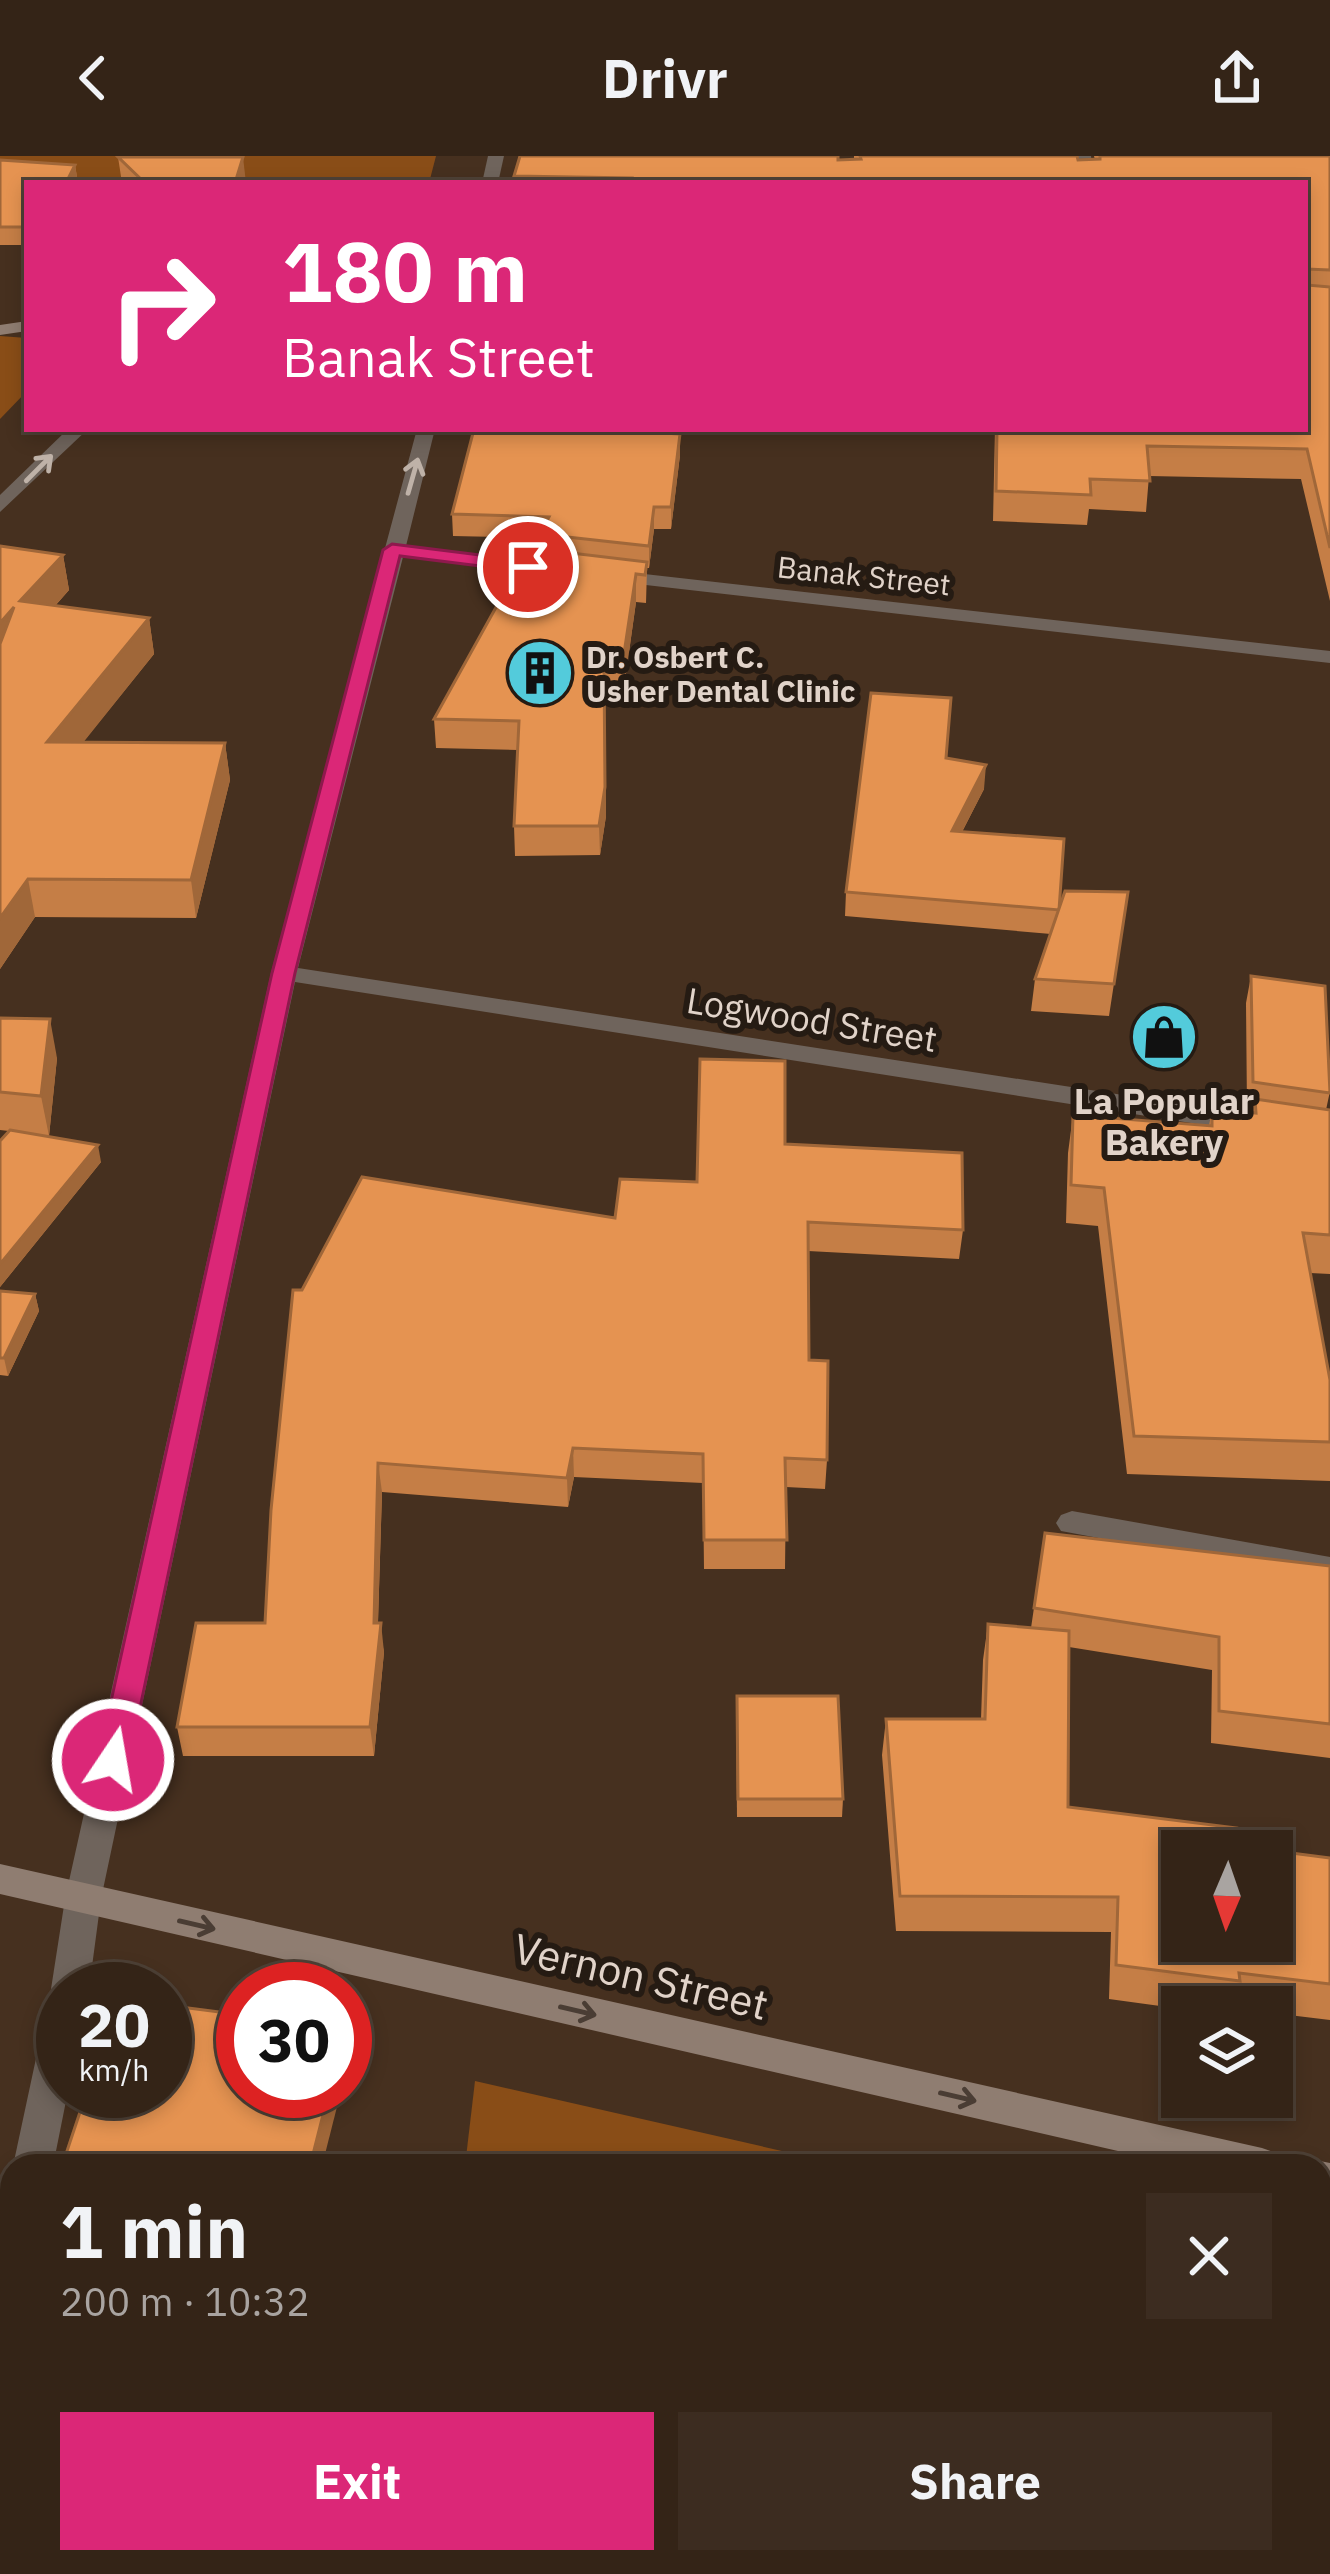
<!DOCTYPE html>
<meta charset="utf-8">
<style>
:root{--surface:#342417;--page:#3c2c20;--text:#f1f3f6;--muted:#a9a4a1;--line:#4e4136;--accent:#db2777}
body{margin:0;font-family:"IBM Plex Sans",sans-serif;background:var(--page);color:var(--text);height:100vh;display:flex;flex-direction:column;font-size:45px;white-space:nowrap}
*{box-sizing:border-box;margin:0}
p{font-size:39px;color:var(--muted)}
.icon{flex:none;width:66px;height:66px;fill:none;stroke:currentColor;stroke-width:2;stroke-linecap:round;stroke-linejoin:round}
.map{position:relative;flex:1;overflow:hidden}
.details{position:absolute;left:0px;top:1998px;width:1332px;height:420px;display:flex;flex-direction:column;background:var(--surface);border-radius:36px 36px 0 0;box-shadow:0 6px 18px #0003,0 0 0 3px var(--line)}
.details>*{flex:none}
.guide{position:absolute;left:24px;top:24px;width:1284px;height:252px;border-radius:0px;box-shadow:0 6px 18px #0003,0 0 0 3px var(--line);background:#db2777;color:#fff;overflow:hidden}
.needle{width:78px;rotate:182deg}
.tools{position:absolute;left:1161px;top:1674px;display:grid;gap:24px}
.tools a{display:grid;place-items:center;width:132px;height:132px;border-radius:0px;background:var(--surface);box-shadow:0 6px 18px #0003,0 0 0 3px var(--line);font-size:60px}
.speed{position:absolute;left:36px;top:1806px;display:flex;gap:24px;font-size:60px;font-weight:700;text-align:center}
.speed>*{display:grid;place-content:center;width:156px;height:156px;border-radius:50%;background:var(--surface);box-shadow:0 6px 18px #0003,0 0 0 3px var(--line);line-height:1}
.speed small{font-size:30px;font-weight:400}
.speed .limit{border:18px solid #d22;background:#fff;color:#111}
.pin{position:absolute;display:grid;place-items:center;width:102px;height:102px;color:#fff;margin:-51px;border:6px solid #fff;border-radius:50%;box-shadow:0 3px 12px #0007}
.me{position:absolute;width:132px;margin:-66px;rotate:12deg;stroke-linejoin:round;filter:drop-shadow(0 0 9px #0008)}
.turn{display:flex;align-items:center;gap:42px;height:252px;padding:0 60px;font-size:54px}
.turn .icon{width:156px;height:156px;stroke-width:2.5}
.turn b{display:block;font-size:84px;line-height:102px}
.round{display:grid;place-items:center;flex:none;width:126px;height:126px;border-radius:0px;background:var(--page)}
.head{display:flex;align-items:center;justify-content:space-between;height:204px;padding:0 60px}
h1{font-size:72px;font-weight:800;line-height:90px}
.cta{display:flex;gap:24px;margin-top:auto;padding:24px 60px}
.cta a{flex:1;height:138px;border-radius:0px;background:var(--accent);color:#fff;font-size:48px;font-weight:800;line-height:138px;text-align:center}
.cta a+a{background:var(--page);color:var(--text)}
header{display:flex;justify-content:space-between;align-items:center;height:156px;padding:0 60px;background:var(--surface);font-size:54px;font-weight:800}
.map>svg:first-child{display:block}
.green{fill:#894d17}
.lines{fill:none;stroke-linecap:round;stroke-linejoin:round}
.service{fill:#6f645c;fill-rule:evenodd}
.minor{fill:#6f645c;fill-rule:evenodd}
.secondary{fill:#8f7d71;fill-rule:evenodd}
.wall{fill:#c57e46}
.shaded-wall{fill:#a06739}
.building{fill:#e59351;stroke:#a06739;stroke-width:3;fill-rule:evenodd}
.oneway{stroke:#bfb2a8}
.oneway2{stroke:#4a3d34}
.route{fill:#db2777;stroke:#8e194d;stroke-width:3}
.labels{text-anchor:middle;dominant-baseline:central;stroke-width:12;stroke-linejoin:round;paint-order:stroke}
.far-street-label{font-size:30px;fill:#e1d3c9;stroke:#251b13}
.far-poi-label{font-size:30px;font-weight:bold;fill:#e1d3c9;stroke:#251b13;text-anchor:start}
.street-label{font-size:36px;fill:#e1d3c9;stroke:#251b13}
.poi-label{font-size:36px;font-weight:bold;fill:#e1d3c9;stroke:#251b13}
.near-street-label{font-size:42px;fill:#e1d3c9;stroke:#251b13}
</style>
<header><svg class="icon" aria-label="back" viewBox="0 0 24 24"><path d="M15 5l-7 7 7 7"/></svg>Drivr<svg class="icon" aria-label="share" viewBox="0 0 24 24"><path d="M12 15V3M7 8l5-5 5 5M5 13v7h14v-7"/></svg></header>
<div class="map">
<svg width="1330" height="2418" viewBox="0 0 1330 2418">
<rect width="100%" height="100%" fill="#46301f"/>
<g class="green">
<path d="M0 0H436L429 27H27L0 56Z"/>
<path d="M0 180 27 182V235L0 263Z"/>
<path d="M475 1925 848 2010H465Z"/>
<path d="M1320 2117 1330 2120V2418H416L417 2406H1320Z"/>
</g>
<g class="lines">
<path class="service" d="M1075 0H1091L1094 27H1078Z"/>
<g class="minor">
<path d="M488 0H504L498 27H482Z"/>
<path d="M68 273H88L0 356V339Z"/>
<path d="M417 273H435L406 390 555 408 565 414 555 420 403 401 298 812 1330 971V989L295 826 101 1743 89 1833H63V1847L51 1833 65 1743 271 817Z"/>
<path d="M609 414 1330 495V507L602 424 599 420Z"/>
<path d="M1072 1355 1330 1401V1425L1061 1375 1056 1367 1061 1359Z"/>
<path d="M63 1848V1935H68L53 2010H13L44 1865 50 1853Z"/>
<path d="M12 2089V2180L0 2185V2093Z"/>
</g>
<g class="secondary">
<path d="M27 165V175L0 179V169Z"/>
<path d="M0 1708 1262 1992 1276 1997 1282 2010H1183L0 1738Z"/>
<path d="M1320 2005 1330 2007V2043L1320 2041V2010H1306Z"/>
</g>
</g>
<g class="wall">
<path d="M854 0H1077L1078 4H1095L1094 0H1330V445L1301 323 1149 320 1146 356 1089 353 1087 369 993 365 995 273H1305V27H514V20L854 3Z"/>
<path d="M118 1 246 26 122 27Z"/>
<path d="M0 4 75 9 78 27H27V89H0Z"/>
<path d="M680 299 671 373H654L649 412H647L646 447 636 446 623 539 604 538 606 660 600 699 515 700 514 670 518 594 436 592 434 563 540 394V382L453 380 452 358Z"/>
<path d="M0 390 63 399 69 434 55 450 149 462 154 498 83 586 225 587 230 624 196 762 35 761 0 813Z"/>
<path d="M946 602 984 633 962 676 1059 753 1128 736 1109 860 1031 855 1035 823 1051 778 845 760 846 736Z"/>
<path d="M1251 820 1330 935 1326 954H1330V1118L1310 1117 1330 1224V1325L1127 1318 1098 1070 1066 1067 1068 997 1073 959 1209 970 1212 953 1252 957 1253 955 1247 954 1246 847Z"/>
<path d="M0 862 57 902 49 980 101 1006 0 1131V985L9 975 0 974Z"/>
<path d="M785 988 963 1074 959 1103 808 1095 809 1204 827 1304 825 1333 786 1331 785 1413H704L703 1327 574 1321 568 1351 382 1336 378 1467 384 1496 374 1600H183L177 1571 265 1467 302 1134 615 1062Z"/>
<path d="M0 1135 35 1138 39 1155 8 1220 0 1219Z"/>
<path d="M1045 1377 1330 1410V1602L1211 1587 1212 1514 1069 1491 1068 1651 1238 1690 1330 1702V1864L1272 1857V1851H1182V1853L1109 1843 1111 1776 896 1775 882 1599 886 1563H981L983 1504 988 1468 1031 1472Z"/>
<path d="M736 1558 843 1643 842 1661H737Z"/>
</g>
<g class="shaded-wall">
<path d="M243 1 246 27H235Z"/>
<path d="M75 9 78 27H66Z"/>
<path d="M680 278V299L671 373V351Z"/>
<path d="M654 351V373L649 412V390Z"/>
<path d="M63 399 69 434 27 481 20 445Z"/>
<path d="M636 418V446L623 539 622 511Z"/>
<path d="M14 451 0 511V467Z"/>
<path d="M149 462 154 498 54 623 47 586Z"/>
<path d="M604 509 606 660 600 699 599 670Z"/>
<path d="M225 587 230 624 196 762 191 724Z"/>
<path d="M986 609 984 633 950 699 952 675Z"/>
<path d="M28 723 35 761 0 813V762Z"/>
<path d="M50 863 57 902 49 980 41 940Z"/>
<path d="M98 989 101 1006 0 1131V1108Z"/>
<path d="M35 1138 39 1155 8 1220 4 1202Z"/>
<path d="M573 1292 574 1321 568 1351 567 1322Z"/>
<path d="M378 1307 382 1336 377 1496 374 1467Z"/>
<path d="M381 1467 384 1496 374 1600 370 1571Z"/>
<path d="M345 1871 350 1899 345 1918Z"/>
<path d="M329 1935H341L322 2010H310Z"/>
<path d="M89 2406H98L95 2418H87Z"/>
</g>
<g class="building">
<path d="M520 0H838V4L861 3 860 0H1077L1078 4 1100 3V0H1330V114L1307 113 1306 129 1330 131V392L1307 293 1147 290 1150 325 1090 323 1091 339 996 335 997 273H1305V27H631L632 22 514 20Z"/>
<path d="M118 1H243L235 27H145Z"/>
<path d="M0 4 75 9 66 27H27V71H0Z"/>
<path d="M474 273H593L680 278 671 351H654L649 390 540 378 549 361 452 358Z"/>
<path d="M0 390 63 399 20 445 149 462 47 586 225 587 191 724 28 723 0 762V488L14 451 0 467Z"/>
<path d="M529 392 647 406 645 419 636 418 622 511 604 509 605 631 599 670H514L519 565 434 563Z"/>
<path d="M871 537 951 542 946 602 986 609 952 675 1064 683 1059 754 846 736Z"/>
<path d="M1065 735 1128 736 1114 828 1035 823Z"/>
<path d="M1251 820 1325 830 1330 937 1253 926Z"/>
<path d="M0 862 50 863 41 940 0 936Z"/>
<path d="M700 903 785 905V988L962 997 963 1074 808 1066 809 1204 828 1205 827 1304 785 1302 787 1384H704L703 1298 573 1292 567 1322 378 1307 374 1467H381L370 1571H177L196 1467H265L271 1354 293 1134H302L362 1021 615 1062 620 1023 697 1026Z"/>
<path d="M1255 943 1330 954V1079L1303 1077 1330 1224V1286L1134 1280 1104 1032 1071 1029 1073 959 1212 970V953L1256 957Z"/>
<path d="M10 974 98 989 0 1108V985Z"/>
<path d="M0 1135 35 1138 4 1202H0Z"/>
<path d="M1045 1377 1330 1410V1568L1219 1555V1481L1034 1452Z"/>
<path d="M988 1468 1069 1475 1068 1651 1237 1672 1238 1690 1330 1702V1828L1239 1817 1240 1825 1116 1809 1118 1741 900 1740 886 1563H985ZM1182 1695H1272V1785H1182Z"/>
<path d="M737 1540H838L843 1643H738Z"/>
<path d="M165 1849 243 1859V1935H329L310 2010H62L87 1935H165Z"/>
<path d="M12 2392V2406H89L87 2418H7Z"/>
<path d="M120 2412 255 2415 254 2418H119Z"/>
</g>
<defs><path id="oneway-shaft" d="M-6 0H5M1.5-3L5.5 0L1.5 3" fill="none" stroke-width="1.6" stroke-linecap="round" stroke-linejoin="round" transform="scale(3)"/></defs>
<g class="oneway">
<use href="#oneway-shaft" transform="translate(39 312) rotate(-45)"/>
<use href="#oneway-shaft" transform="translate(413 320) rotate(-74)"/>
</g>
<g class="oneway2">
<use href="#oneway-shaft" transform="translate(197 1769) rotate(13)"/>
<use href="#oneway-shaft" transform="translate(578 1855) rotate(13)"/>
<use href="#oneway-shaft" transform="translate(958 1941) rotate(13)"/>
</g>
<path class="route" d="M392 388 528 405 537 411 528 416 400 400 295 817 129 1604 125 1613 113 1617 102 1613 98 1604 272 817 383 394Z"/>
<defs>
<symbol id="building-disc" viewBox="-11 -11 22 22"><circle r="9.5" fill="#53cbdb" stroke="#251b13"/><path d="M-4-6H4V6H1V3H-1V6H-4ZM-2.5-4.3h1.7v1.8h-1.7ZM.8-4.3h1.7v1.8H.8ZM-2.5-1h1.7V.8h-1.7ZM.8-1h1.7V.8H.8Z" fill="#111"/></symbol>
<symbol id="shop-disc" viewBox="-11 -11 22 22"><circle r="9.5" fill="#53cbdb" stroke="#251b13"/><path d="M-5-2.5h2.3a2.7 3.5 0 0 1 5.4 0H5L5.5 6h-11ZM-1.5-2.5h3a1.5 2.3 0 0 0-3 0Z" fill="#111"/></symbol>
</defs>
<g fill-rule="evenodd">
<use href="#building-disc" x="502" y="479" width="76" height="76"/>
<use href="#shop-disc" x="1126" y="843" width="76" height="76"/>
</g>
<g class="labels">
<g class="far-street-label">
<text transform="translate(864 419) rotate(6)">Banak Street</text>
</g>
<g class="far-poi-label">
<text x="586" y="500">Dr. Osbert C.<tspan x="586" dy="34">Usher Dental Clinic</tspan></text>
</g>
<g class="street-label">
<text transform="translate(812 863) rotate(9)">Logwood Street</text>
</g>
<g class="poi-label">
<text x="1164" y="944">La Popular<tspan x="1164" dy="41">Bakery</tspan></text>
</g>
<g class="near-street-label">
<text transform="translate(641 1820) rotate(13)">Vernon Street</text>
</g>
</g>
</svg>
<div class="tools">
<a><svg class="needle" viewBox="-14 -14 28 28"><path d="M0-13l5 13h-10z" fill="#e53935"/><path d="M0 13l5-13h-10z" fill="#a9a4a1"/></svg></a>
<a><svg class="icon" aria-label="layers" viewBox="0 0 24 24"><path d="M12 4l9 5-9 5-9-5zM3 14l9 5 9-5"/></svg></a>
</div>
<div class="speed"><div>20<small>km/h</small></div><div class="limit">30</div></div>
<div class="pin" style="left:528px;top:411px;background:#d93025"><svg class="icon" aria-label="arrive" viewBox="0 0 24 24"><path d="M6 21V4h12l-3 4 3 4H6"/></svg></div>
<svg class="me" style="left:113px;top:1604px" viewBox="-20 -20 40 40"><circle r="17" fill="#db2777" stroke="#fff" stroke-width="3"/><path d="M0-11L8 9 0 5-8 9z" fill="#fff"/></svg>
<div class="guide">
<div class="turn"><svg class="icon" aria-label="right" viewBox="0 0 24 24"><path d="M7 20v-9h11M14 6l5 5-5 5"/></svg><div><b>180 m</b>Banak Street</div></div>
</div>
<section class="details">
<div class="head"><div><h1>1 min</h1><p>200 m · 10:32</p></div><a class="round"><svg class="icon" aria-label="close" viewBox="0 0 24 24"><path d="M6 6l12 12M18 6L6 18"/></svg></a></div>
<div class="cta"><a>Exit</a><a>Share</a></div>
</section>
</div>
